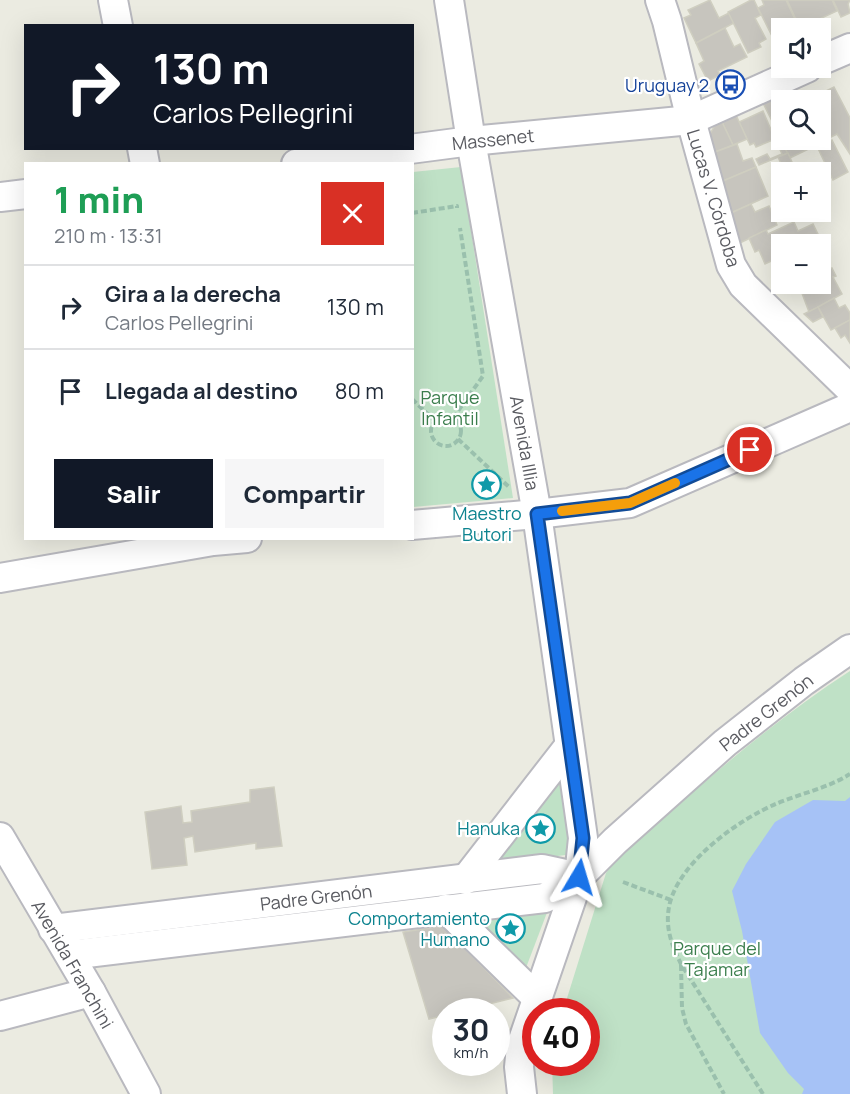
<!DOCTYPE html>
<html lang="es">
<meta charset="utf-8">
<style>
:root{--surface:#fff;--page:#f6f6f7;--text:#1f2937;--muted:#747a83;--line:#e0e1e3;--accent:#111827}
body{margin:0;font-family:Manrope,sans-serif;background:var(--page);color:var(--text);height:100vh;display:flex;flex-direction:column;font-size:22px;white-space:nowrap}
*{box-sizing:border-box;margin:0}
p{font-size:20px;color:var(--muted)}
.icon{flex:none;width:33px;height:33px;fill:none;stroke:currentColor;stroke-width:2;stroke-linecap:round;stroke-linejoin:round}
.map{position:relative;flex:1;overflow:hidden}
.details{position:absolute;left:24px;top:162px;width:390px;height:378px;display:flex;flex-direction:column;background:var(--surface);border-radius:0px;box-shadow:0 6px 24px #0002}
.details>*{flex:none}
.hud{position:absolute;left:24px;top:24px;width:390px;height:126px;border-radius:0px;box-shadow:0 6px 24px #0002;background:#111827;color:#fff;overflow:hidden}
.buttons{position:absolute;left:771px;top:18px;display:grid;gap:12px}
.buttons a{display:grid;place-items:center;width:60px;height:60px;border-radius:0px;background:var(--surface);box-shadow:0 6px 24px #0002;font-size:30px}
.speed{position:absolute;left:432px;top:998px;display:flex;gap:12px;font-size:30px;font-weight:700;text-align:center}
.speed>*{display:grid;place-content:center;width:78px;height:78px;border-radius:50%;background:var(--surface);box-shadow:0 6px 24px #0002;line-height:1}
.speed small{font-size:15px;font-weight:400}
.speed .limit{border:9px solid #d22;background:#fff;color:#111}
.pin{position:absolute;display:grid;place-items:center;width:51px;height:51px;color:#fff;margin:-26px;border:3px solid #fff;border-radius:50%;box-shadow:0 2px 6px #0007}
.me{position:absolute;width:66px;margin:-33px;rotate:7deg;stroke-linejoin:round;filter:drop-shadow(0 0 4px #0008)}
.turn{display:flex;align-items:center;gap:21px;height:126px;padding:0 30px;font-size:27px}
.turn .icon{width:78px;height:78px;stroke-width:2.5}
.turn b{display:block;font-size:42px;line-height:51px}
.round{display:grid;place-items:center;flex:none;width:63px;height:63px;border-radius:0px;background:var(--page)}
.overview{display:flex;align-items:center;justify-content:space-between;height:102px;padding:0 30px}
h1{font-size:36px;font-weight:800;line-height:45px;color:#1e9e55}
.cta{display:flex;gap:12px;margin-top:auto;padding:12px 30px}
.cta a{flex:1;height:69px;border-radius:0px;background:var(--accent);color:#fff;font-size:24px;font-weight:800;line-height:69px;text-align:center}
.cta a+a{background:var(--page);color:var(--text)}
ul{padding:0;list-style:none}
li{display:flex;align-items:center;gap:18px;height:84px;padding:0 30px;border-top:2px solid var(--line)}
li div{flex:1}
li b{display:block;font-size:22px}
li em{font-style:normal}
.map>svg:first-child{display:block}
.green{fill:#bfe1c6}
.water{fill:#a6c2f6}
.building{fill:#c7c5be;stroke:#cfcec0;stroke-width:1.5}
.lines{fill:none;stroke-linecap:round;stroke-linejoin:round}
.minor-casing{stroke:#b9b9bf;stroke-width:32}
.path{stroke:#9ac0ad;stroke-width:4;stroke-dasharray:6 3;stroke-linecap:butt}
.minor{stroke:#fff;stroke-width:28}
.route-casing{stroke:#114b97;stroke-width:15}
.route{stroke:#1a73e8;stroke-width:10}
.slow{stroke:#f59e0b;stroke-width:10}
.labels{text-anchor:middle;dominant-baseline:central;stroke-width:4.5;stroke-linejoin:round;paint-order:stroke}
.transit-label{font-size:18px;fill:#164399;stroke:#fff;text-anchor:end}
.street-label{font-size:18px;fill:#5a5b61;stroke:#fff}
.park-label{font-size:18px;fill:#3b7e4d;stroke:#fff}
.culture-label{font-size:18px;fill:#0d838f;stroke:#fff;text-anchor:end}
</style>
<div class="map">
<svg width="850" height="1094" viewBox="0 0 850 1094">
<rect width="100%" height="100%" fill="#ebebe1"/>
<g class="green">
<path d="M461 167 513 498 413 507V172Z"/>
<path d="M850 671V1094H553L552 1062H586V1011H563L606 873 613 863C689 795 765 726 850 671Z"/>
<path d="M558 779 565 784 572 854 509 863 500 859 496 850Z"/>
<path d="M548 910 524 973 478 921Z"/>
</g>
<path class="water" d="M850 797V1094H802L804 1089 788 1073 760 1033 742 931 732 891 746 864 775 822 813 800 845 801Z"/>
<g class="building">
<path d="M710 0 719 18 729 13 734 23 696 43 684 18 691 15 688 10Z"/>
<path d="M751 0H754L761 15 755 18 766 39 759 43 761 47 748 53 728 12Z"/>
<path d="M762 0H786L799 28H782V39L775 42 758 8 764 5Z"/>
<path d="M787 0H832L837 11 800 28Z"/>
<path d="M833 0H850L848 4 850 13 841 17Z"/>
<path d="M725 28 734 47 740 44 747 57 718 71 720 75 708 81 699 64 704 61 696 43Z"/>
<path d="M834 87 850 118V154L837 134 821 142 823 145 832 140 848 172 833 180 814 140H820V100H808Z"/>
<path d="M777 96 780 102 782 101 781 139 763 103Z"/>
<path d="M763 111 775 139 756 147 754 143 750 145 739 122Z"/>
<path d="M736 115 747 139 733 145 722 122Z"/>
<path d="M722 122 733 145 715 152 710 134 715 125Z"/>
<path d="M780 137 788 153 759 165 756 159 767 154 770 159 782 154 775 139Z"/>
<path d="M796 140H814L817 145 790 158 784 146Z"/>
<path d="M737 144 743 161 752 158 756 167 723 181 715 152Z"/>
<path d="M788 153 792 162 782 166 778 157Z"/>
<path d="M756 167 768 196 731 213 723 181Z"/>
<path d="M751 204 755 212 769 206 777 225 738 244 731 213Z"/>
<path d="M794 222 798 231 813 224 820 238 805 244H782V256L765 264 759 250 755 252 749 238 766 230 768 234Z"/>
<path d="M782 256V280L772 261Z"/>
<path d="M832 268 836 276 833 277 842 294 809 312 800 288 803 287 802 284H820V273Z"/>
<path d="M834 298 839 308 845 305 850 313V320L831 330 818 307Z"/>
<path d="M818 307 823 317 813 322 804 314Z"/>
<path d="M850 320V343L845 335 841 338 835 328Z"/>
<path d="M274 787 282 846 256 849V843L195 852 193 836 184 838 187 865 152 869 145 812 181 806 183 823 192 822 191 811 250 802V790Z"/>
<path d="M443 926 513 998 461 1011H446V1015L429 1019 403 932Z"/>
</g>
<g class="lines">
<defs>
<g id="minor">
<path d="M113 0 118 26"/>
<path d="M449 0 471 141 537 514 583 838 579 877 521 1046 519 1067 522 1094"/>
<path d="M660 0 667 21 691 120 731 265 743 285 850 389"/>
<path d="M820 61 850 48"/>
<path d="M142 148 145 164"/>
<path d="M296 164 471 141 691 120 807 68"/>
<path d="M0 197 26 194"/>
<path d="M412 525 537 514 630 503 850 407"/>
<path d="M0 578 213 541 247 538"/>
<path d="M0 837 91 992 146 1094"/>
<path d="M465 880 569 746"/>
<path d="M446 909 537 998"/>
<path d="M53 929 542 869 579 877"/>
<path d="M70 955 545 898 579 877 615 841 725 743 804 681 850 649"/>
<path d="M0 1016 91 992"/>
</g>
</defs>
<use href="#minor" class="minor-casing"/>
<g class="path">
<path d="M412 213 457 206V208"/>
<path d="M412 399 435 421"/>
<circle cx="446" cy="431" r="15"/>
<path d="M453 418 483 376 460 228"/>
<path d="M458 439 509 487"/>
<path d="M623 882 671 900"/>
<path d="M681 965 682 1008 686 1024 724 1094"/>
<path d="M763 1094 681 964C672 946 665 928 669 907 677 863 739 819 778 803 802 793 828 788 850 774"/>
</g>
<use href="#minor" class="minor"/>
</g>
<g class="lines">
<defs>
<path id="route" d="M579 877 583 838 537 514 630 503 750 450"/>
</defs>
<use href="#route" class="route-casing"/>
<use href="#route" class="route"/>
<path class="slow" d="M562 511 630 503 675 483"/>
</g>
<defs>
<symbol id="bus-ring" viewBox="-11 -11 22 22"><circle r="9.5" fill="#fff" stroke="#1a4fb4" stroke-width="1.5"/><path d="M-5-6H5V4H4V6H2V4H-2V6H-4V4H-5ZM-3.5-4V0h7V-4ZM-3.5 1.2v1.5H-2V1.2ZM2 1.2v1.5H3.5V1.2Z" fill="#1a4fb4"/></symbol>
<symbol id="sight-ring" viewBox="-11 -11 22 22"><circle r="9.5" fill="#fff" stroke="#0f9aa8" stroke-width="1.5"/><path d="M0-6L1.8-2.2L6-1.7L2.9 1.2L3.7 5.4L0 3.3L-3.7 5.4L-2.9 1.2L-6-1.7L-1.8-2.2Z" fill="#0f9aa8"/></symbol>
</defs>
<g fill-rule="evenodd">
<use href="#bus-ring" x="714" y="68" width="33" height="33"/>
<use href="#sight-ring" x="470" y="468" width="33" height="33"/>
<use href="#sight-ring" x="524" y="812" width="33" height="33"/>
<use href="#sight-ring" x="494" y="912" width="33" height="33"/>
</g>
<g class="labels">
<g class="transit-label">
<text x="709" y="85">Uruguay 2</text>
</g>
<g class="street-label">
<text transform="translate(493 139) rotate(-6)">Massenet</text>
<text transform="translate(714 198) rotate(73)">Lucas V. Córdoba</text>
<text transform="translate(525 443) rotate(80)">Avenida Illia</text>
<text transform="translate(766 712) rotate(-38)">Padre Grenón</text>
<text transform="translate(316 897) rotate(-7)">Padre Grenón</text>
<text transform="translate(73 964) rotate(60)">Avenida Franchini</text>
</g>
<g class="park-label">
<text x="450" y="397">Parque<tspan x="450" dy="21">Infantil</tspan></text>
<text x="717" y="948">Parque del<tspan x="717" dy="21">Tajamar</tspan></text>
</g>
<g class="culture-label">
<text x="487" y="513" text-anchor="middle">Maestro<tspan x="487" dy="21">Butori</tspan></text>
<text x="520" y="828">Hanuka</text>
<text x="490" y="918">Comportamiento<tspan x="490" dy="21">Humano</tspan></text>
</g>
</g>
</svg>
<div class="buttons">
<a><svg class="icon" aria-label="sound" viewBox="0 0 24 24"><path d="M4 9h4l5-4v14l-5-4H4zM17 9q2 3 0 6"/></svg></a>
<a><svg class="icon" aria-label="search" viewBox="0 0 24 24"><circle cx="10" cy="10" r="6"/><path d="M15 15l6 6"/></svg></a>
<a>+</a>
<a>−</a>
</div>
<div class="speed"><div>30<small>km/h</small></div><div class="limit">40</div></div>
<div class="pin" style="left:750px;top:450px;background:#d93025"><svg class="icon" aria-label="arrive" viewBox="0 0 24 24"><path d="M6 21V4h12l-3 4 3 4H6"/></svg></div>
<svg class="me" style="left:579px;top:877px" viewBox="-20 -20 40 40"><path d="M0-17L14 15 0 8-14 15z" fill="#1a73e8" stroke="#fff" stroke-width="4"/></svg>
<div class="hud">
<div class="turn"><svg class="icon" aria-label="right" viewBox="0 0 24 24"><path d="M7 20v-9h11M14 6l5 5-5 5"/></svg><div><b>130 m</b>Carlos Pellegrini</div></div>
</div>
<section class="details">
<div class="overview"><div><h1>1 min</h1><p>210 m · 13:31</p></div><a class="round" style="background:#d93025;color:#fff"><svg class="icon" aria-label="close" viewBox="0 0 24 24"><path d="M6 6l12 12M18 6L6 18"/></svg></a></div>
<ul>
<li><svg class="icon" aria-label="right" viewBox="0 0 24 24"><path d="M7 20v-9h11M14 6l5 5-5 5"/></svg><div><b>Gira a la derecha</b><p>Carlos Pellegrini</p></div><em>130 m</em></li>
<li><svg class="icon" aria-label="arrive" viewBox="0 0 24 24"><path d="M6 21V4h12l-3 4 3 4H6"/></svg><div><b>Llegada al destino</b></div><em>80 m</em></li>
</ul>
<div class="cta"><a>Salir</a><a>Compartir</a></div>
</section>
</div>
